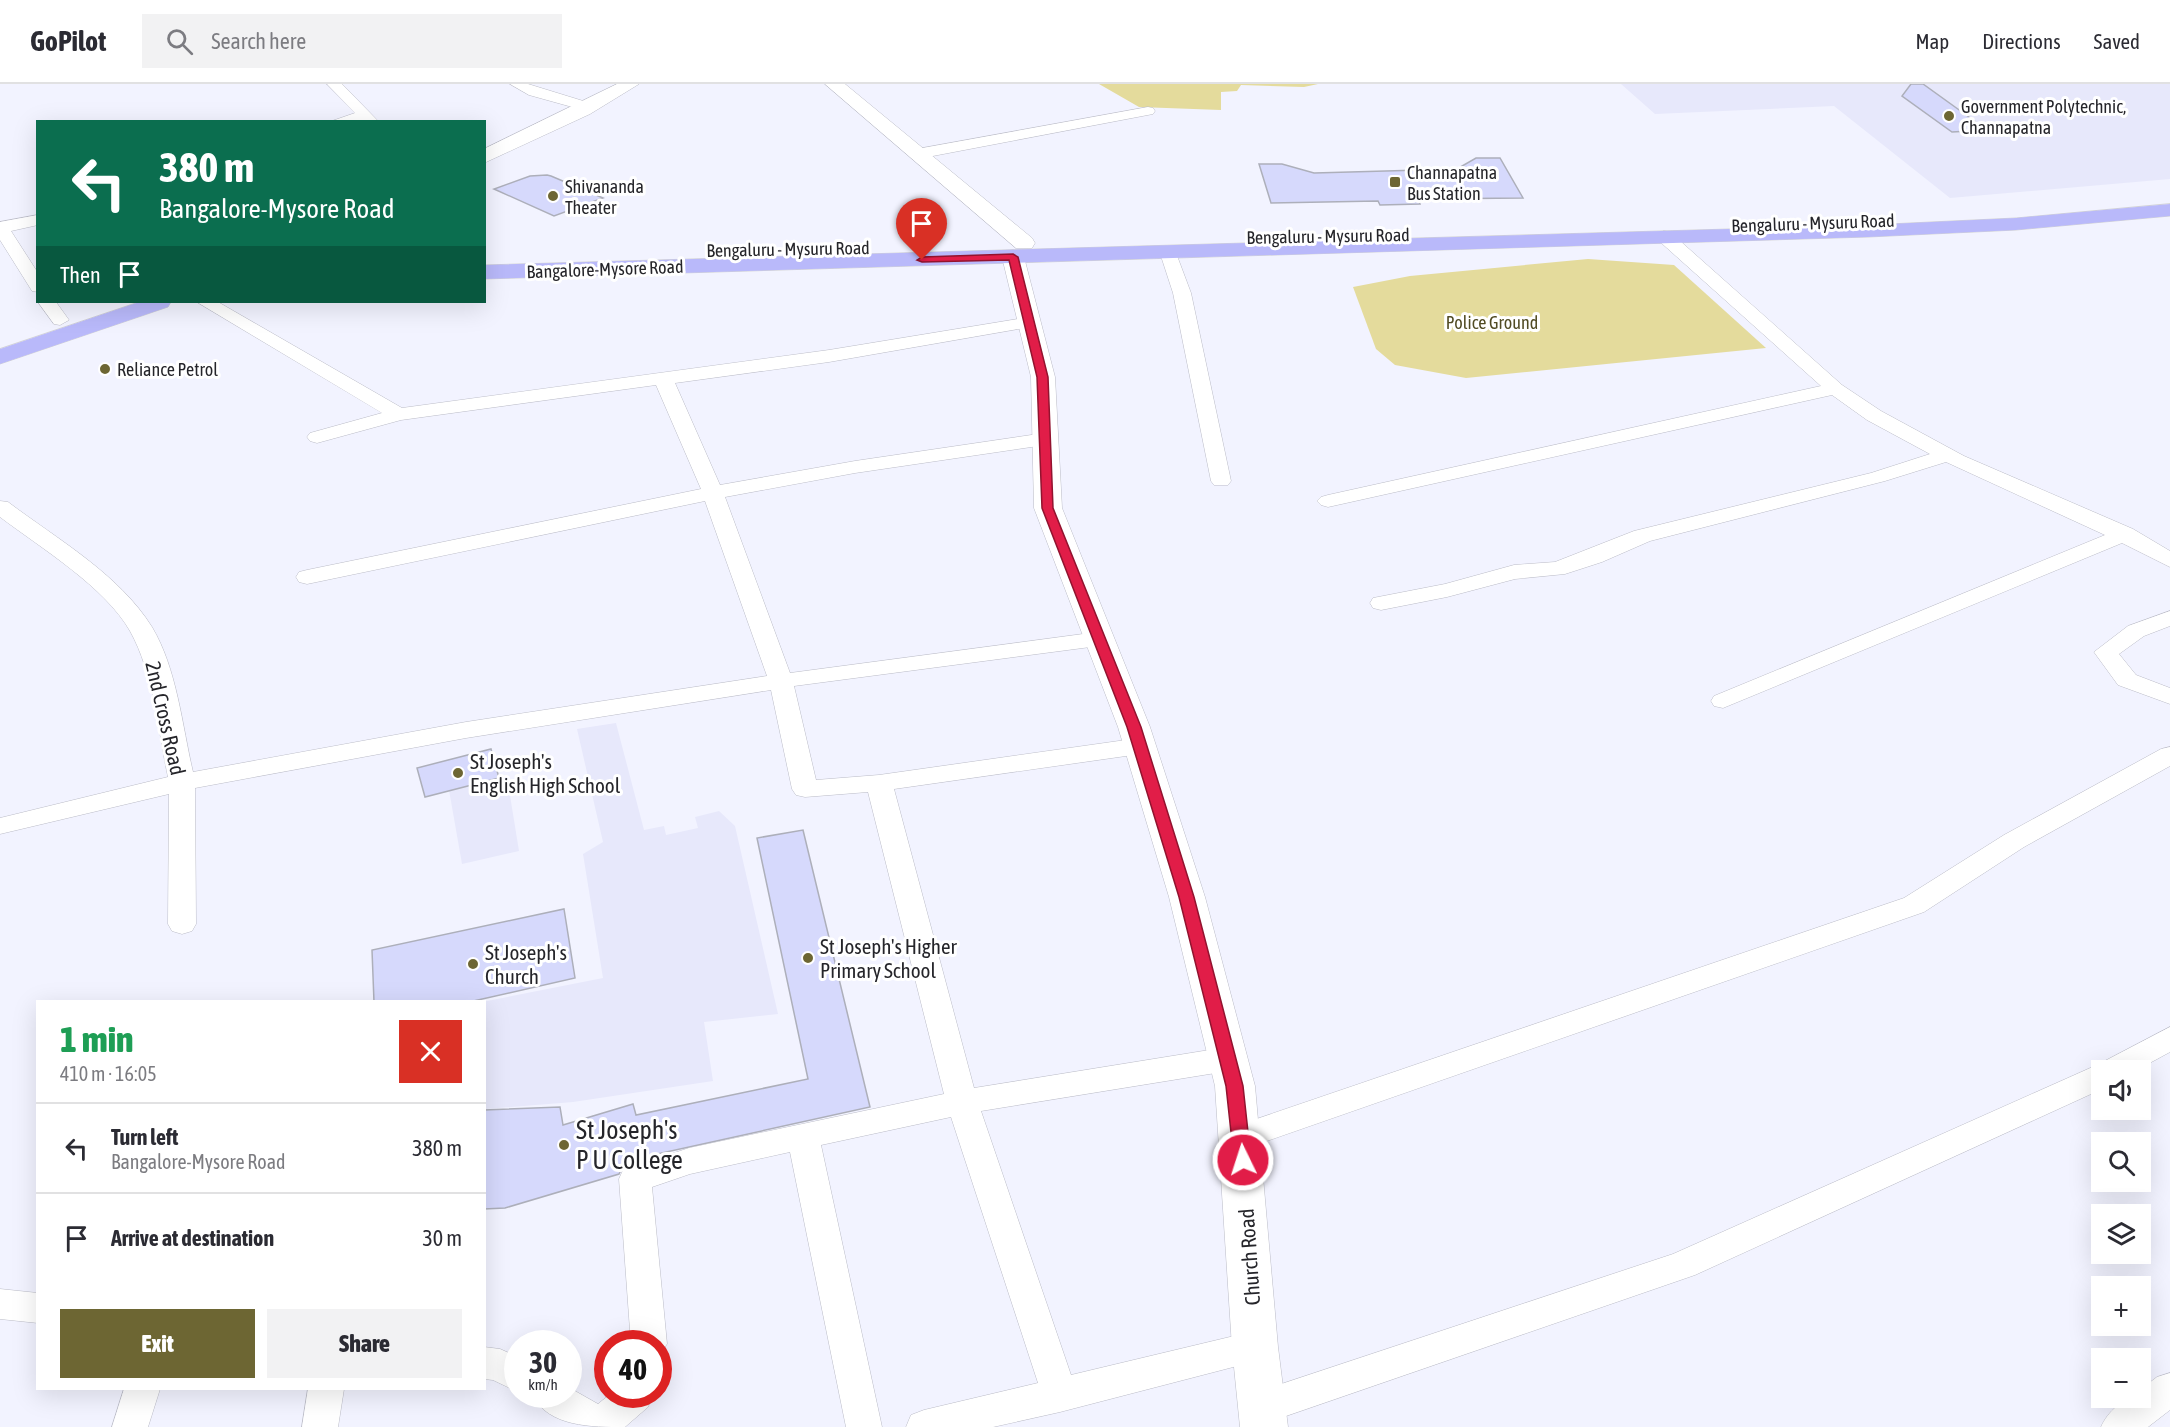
<!DOCTYPE html>
<meta charset="utf-8">
<style>
:root{--surface:#fff;--page:#f2f2f3;--text:#2b2b33;--muted:#7c7c81;--line:#e1e1e2;--accent:#6d6633}
body{margin:0;font-family:"Asap Condensed",sans-serif;background:var(--page);color:var(--text);height:100vh;display:flex;flex-direction:column;font-size:22px;white-space:nowrap}
*{box-sizing:border-box;margin:0}
p{font-size:20px;color:var(--muted)}
.icon{flex:none;width:33px;height:33px;fill:none;stroke:currentColor;stroke-width:2;stroke-linecap:round;stroke-linejoin:round}
.map{position:relative;flex:1;overflow:hidden}
.panel{position:absolute;left:36px;top:916px;width:450px;height:390px;display:flex;flex-direction:column;background:var(--surface);border-radius:0px;box-shadow:0 6px 24px #0002}
.panel>*{flex:none}
.top-card{position:absolute;left:36px;top:36px;width:450px;height:183px;border-radius:0px;box-shadow:0 6px 24px #0002;background:#0b6e4f;color:#fff;overflow:hidden}
.controls{position:absolute;left:2091px;top:976px;display:grid;gap:12px}
.controls a{display:grid;place-items:center;width:60px;height:60px;border-radius:0px;background:var(--surface);box-shadow:0 6px 24px #0002;font-size:30px}
.speed{position:absolute;left:504px;top:1246px;display:flex;gap:12px;font-size:30px;font-weight:700;text-align:center}
.speed>*{display:grid;place-content:center;width:78px;height:78px;border-radius:50%;background:var(--surface);box-shadow:0 6px 24px #0002;line-height:1}
.speed small{font-size:15px;font-weight:400}
.speed .limit{border:9px solid #d22;background:#fff;color:#111}
.pin{position:absolute;display:grid;place-items:center;width:51px;height:51px;color:#fff;margin:-62px -26px;border-radius:50% 50% 50% 0;rotate:-45deg;box-shadow:0 0 6px #0007}
.pin .icon{rotate:45deg}
.me{position:absolute;width:66px;margin:-33px;rotate:356deg;stroke-linejoin:round;filter:drop-shadow(0 0 4px #0008)}
.turn{display:flex;align-items:center;gap:21px;height:126px;padding:0 24px;font-size:27px}
.turn .icon{width:78px;height:78px;stroke-width:2.5}
.turn b{display:block;font-size:42px;line-height:51px}
.then{display:flex;align-items:center;height:57px;padding:0 24px;background:#0003;gap:12px;font-size:22px}
.round{display:grid;place-items:center;flex:none;width:63px;height:63px;border-radius:0px;background:var(--page)}
.summary{display:flex;align-items:center;justify-content:space-between;height:102px;padding:0 24px}
h1{font-size:36px;font-weight:800;line-height:45px;color:#1e9e55}
.primary-button{display:flex;gap:12px;margin-top:auto;padding:12px 24px}
.primary-button a{flex:1;height:69px;border-radius:0px;background:var(--accent);color:#fff;font-size:24px;font-weight:800;line-height:69px;text-align:center}
.primary-button a+a{background:var(--page);color:var(--text)}
ul{padding:0;list-style:none}
li{display:flex;align-items:center;gap:18px;height:90px;padding:0 24px;border-top:2px solid var(--line)}
li div{flex:1}
li b{display:block;font-size:22px}
li em{font-style:normal}
header{display:flex;align-items:center;gap:36px;box-sizing:border-box;height:84px;padding:0 30px;background:var(--surface);border-bottom:2px solid var(--line)}
header strong{font-size:28px}
nav{display:flex;gap:33px;margin-inline-start:auto;font-size:21px}
.search{width:420px;height:54px;background:var(--page);display:flex;align-items:center;gap:15px;box-sizing:border-box;padding:0 21px;border-radius:0px;color:var(--muted);font-size:22px}
.map>svg:first-child{display:block}
.built{fill:#e7e8fb}
.green{fill:#e4db9c}
.building{fill:#d6d9fc;stroke:#adafba;stroke-width:1.5}
.lines{fill:none;stroke-linecap:round;stroke-linejoin:round}
.street-casing{stroke:#bbbcc7;stroke-width:1}
.secondary-casing{stroke:#bbbcc7;stroke-width:1}
.primary-casing{stroke:#d3d3d4;stroke-width:1}
.street{fill:#fff;fill-rule:evenodd}
.secondary{fill:#fff;fill-rule:evenodd}
.primary{fill:#b9b9fa;fill-rule:evenodd}
.route{fill:#e11d48;stroke:#92132f;stroke-width:1.5}
.poi-dot{fill:#6d6633;stroke:#fff;stroke-width:2}
.labels{text-anchor:middle;dominant-baseline:central;stroke-width:6;stroke-linejoin:round;paint-order:stroke}
.far-poi-label{font-size:18px;fill:#25252a;stroke:#fff;text-anchor:start}
.far-street-label{font-size:18px;fill:#25252a;stroke:#fff}
.far-park-label{font-size:18px;fill:#514b23;stroke:#fff}
.street-label{font-size:21px;fill:#25252a;stroke:#fff}
.poi-label{font-size:21px;fill:#25252a;stroke:#fff;text-anchor:start}
.near-poi-label{font-size:26px;fill:#25252a;stroke:#fff;text-anchor:start}
</style>
<header>
<strong>GoPilot</strong>
<div class="search"><svg class="icon" aria-label="search" viewBox="0 0 24 24"><circle cx="10" cy="10" r="6"/><path d="M15 15l6 6"/></svg>Search here</div>
<nav><a>Map</a><a>Directions</a><a>Saved</a></nav>
</header>
<div class="map">
<svg width="2170" height="1343" viewBox="0 0 2170 1343">
<rect width="100%" height="100%" fill="#f2f3ff"/>
<g class="built">
<path d="M1621 0H2170V95L1950 114 1834 22 1655 30Z"/>
<path d="M616 639 644 746 664 742 666 751 698 744 695 733 719 727 735 742 778 930 704 938 713 997 573 1018 485 1025 482 918 603 894 583 770 603 758 577 645Z"/>
<path d="M507 693 519 767 462 780 449 706Z"/>
</g>
<g class="green">
<path d="M1099 0H1318L1304 3 1241 1 1237 7 1221 8V26L1139 23Z"/>
<path d="M1588 175 1674 181 1766 264 1466 294 1395 281 1376 265 1353 203 1410 192Z"/>
</g>
<g class="building">
<path d="M1911 0H1923L1987 46 1952 48 1902 12Z"/>
<path d="M1476 74H1500L1523 114 1418 115 1420 120 1380 121 1378 117 1271 119 1259 80H1282L1314 89 1457 85Z"/>
<path d="M547 91 551 92 603 114 554 132 494 105 530 92Z"/>
<path d="M491 665 499 694 425 713 417 684Z"/>
<path d="M803 746 870 1023 648 1072 649 1075 622 1084 619 1090 505 1124 484 1125V1026L560 1023 563 1041 633 1020 636 1031 808 995 757 754Z"/>
<path d="M564 825 575 894 469 918H374L372 866Z"/>
</g>
<g class="lines">
<defs>
<g id="street">
<path d="M327 0H342L379 38H329L355 29Z"/>
<path d="M510 0H528L593 20 595 23 588 27 583 26 529 11Z"/>
<path d="M1148 23 1153 24 1155 27 1153 30 917 75 909 70 917 65Z"/>
<path d="M38 131V141L11 147 38 189V208L32 207 0 156V138Z"/>
<path d="M1664 147 1670 148 1842 301 1881 327 1964 372 2133 445 2170 467V483L2122 459 1723 624 1714 622 1711 617 1714 612 2105 451 1946 378 1885 397 1650 457 1602 478 1565 490 1515 495 1447 513 1381 526 1373 524 1370 519 1373 514 1445 500 1514 481 1555 478 1634 447 1871 389 1930 370 1867 336 1832 311 1328 423 1321 421 1317 417 1321 413 1328 411 1821 302 1658 156 1656 152Z"/>
<path d="M1168 164 1176 169 1191 209 1231 397 1228 401H1214L1211 397 1173 209 1160 169Z"/>
<path d="M38 218H56L69 236 60 241 54 240Z"/>
<path d="M197 218H218L402 324 829 266 1030 233 1036 234 1039 238 1036 242 1030 243 829 278 675 299 720 401 855 377 1045 349 1052 351 1055 355 1052 359 1045 361 855 389 725 413 790 589 1098 548 1106 550 1110 555 1106 560 1098 562 794 602 816 696 879 691 1140 654 1149 656 1153 662 1149 668 1140 670 894 705 974 1004 1228 963 1239 967 1243 975 1239 983 1228 987 981 1027 1071 1291 1255 1247 1268 1252 1273 1263 1268 1274 1060 1328 993 1343H906L911 1331 924 1326 1038 1299 951 1033 821 1061 882 1343H846L790 1068 690 1090 652 1103 667 1260 658 1272V1260H631L619 1095 623 1086 689 1064 944 1010 868 708 805 713 796 711 792 705 771 606 466 654 195 704 196 840 192 847 182 850 172 847 168 840 169 710 0 750V734L168 693C158 646 154 590 130 547 105 503 41 464 0 433V417L8 418C57 455 119 490 152 543 177 585 182 641 193 688L466 638 767 592 705 417 307 500 299 498 296 493 299 488 307 486 701 405 656 301 401 336 317 359 310 357 307 353 310 349 382 329Z"/>
<path d="M2170 527V542L2144 552 2119 570 2136 591 2170 604V620L2118 601 2094 568 2128 542Z"/>
<path d="M2170 663V682L2024 763 1924 828 1241 1066 1230 1062 1225 1053 1230 1044 1904 814 2004 751 2161 665Z"/>
<path d="M2170 943V968L2135 987H2102V1005L1695 1191 1263 1340 1250 1335 1245 1323 1250 1311 1263 1306 1673 1170 2097 981Z"/>
<path d="M0 1205 38 1209V1239L0 1235Z"/>
<path d="M484 1263 500 1265 518 1273V1308L493 1296 484 1295Z"/>
<path d="M2170 1289V1326L2148 1343H2101C2108 1327 2123 1314 2140 1314V1306L2157 1293Z"/>
<path d="M568 1303 598 1320 609 1311H653L648 1323 625 1343C591 1343 549 1343 532 1311H568Z"/>
<path d="M124 1305H160L148 1343H112Z"/>
<path d="M308 1305H344L338 1343H302Z"/>
</g>
<g id="secondary">
<path d="M617 0H639L590 30 484 79V65Z"/>
<path d="M825 0H845L1032 154 1035 159 1032 164H1016Z"/>
<path d="M1013 166 1021 168 1024 173 1055 293 1062 424 1150 643 1205 813 1255 1002 1278 1263 1288 1343H1240L1232 1263 1215 1002 1169 813 1118 643 1034 424 1031 293 1002 173 1005 168Z"/>
</g>
<g id="primary">
<path d="M2170 120V132L2016 146 1868 153 484 195V181L1868 141 2016 134Z"/>
<path d="M139 218H171L168 223 0 280V265Z"/>
</g>
</defs>
<use href="#street" class="street-casing"/>
<use href="#secondary" class="secondary-casing"/>
<use href="#primary" class="primary-casing"/>
<use href="#street" class="street"/>
<use href="#secondary" class="secondary"/>
<use href="#primary" class="primary"/>
</g>
<path class="route" d="M1013 170 1018 173 1048 293 1053 424 1141 643 1194 813 1243 1002 1251 1076 1249 1081H1236L1234 1076 1226 1002 1179 813 1127 643 1042 424 1037 293 1009 176 922 178 917 176 922 173Z"/>
<g class="poi-dot">
<circle cx="1949" cy="32" r="6"/>
<rect x="1389" y="92" width="12" height="12" rx="3"/>
<circle cx="553" cy="112" r="6"/>
<circle cx="105" cy="285" r="6"/>
<circle cx="458" cy="689" r="6"/>
<circle cx="808" cy="874" r="6"/>
<circle cx="473" cy="880" r="6"/>
<circle cx="564" cy="1061" r="6"/>
</g>
<g class="labels">
<g class="far-poi-label">
<text x="1961" y="22">Government Polytechnic,<tspan x="1961" dy="21">Channapatna</tspan></text>
<text x="1407" y="88">Channapatna<tspan x="1407" dy="21">Bus Station</tspan></text>
<text x="565" y="102">Shivananda<tspan x="565" dy="21">Theater</tspan></text>
<text x="117" y="285">Reliance Petrol</text>
</g>
<g class="far-street-label">
<text transform="translate(1813 139) rotate(-2)">Bengaluru - Mysuru Road</text>
<text transform="translate(1328 152) rotate(-1)">Bengaluru - Mysuru Road</text>
<text transform="translate(788 165) rotate(-1)">Bengaluru - Mysuru Road</text>
<text transform="translate(605 185) rotate(-2)">Bangalore-Mysore Road</text>
</g>
<g class="far-park-label">
<text x="1492" y="238">Police Ground</text>
</g>
<g class="street-label">
<text transform="translate(166 634) rotate(77)">2nd Cross Road</text>
<text transform="translate(1249 1173) rotate(-94)">Church Road</text>
</g>
<g class="poi-label">
<text x="470" y="677">St Joseph's<tspan x="470" dy="24">English High School</tspan></text>
<text x="820" y="862">St Joseph's Higher<tspan x="820" dy="24">Primary School</tspan></text>
<text x="485" y="868">St Joseph's<tspan x="485" dy="24">Church</tspan></text>
</g>
<g class="near-poi-label">
<text x="576" y="1046">St Joseph's<tspan x="576" dy="30">P U College</tspan></text>
</g>
</g>
</svg>
<div class="controls">
<a><svg class="icon" aria-label="sound" viewBox="0 0 24 24"><path d="M4 9h4l5-4v14l-5-4H4zM17 9q2 3 0 6"/></svg></a>
<a><svg class="icon" aria-label="search" viewBox="0 0 24 24"><circle cx="10" cy="10" r="6"/><path d="M15 15l6 6"/></svg></a>
<a><svg class="icon" aria-label="layers" viewBox="0 0 24 24"><path d="M12 4l9 5-9 5-9-5zM3 14l9 5 9-5"/></svg></a>
<a>+</a>
<a>−</a>
</div>
<div class="speed"><div>30<small>km/h</small></div><div class="limit">40</div></div>
<div class="pin" style="left:922px;top:176px;background:#d93025"><svg class="icon" aria-label="arrive" viewBox="0 0 24 24"><path d="M6 21V4h12l-3 4 3 4H6"/></svg></div>
<svg class="me" style="left:1243px;top:1076px" viewBox="-20 -20 40 40"><circle r="17" fill="#e11d48" stroke="#fff" stroke-width="3"/><path d="M0-11L8 9 0 5-8 9z" fill="#fff"/></svg>
<div class="top-card">
<div class="turn"><svg class="icon" aria-label="left" viewBox="0 0 24 24"><path d="M17 20v-9H6M10 6l-5 5 5 5"/></svg><div><b>380 m</b>Bangalore-Mysore Road</div></div>
<div class="then">Then<svg class="icon" aria-label="arrive" viewBox="0 0 24 24"><path d="M6 21V4h12l-3 4 3 4H6"/></svg></div>
</div>
<section class="panel">
<div class="summary"><div><h1>1 min</h1><p>410 m · 16:05</p></div><a class="round" style="background:#d93025;color:#fff"><svg class="icon" aria-label="close" viewBox="0 0 24 24"><path d="M6 6l12 12M18 6L6 18"/></svg></a></div>
<ul>
<li><svg class="icon" aria-label="left" viewBox="0 0 24 24"><path d="M17 20v-9H6M10 6l-5 5 5 5"/></svg><div><b>Turn left</b><p>Bangalore-Mysore Road</p></div><em>380 m</em></li>
<li><svg class="icon" aria-label="arrive" viewBox="0 0 24 24"><path d="M6 21V4h12l-3 4 3 4H6"/></svg><div><b>Arrive at destination</b></div><em>30 m</em></li>
</ul>
<div class="primary-button"><a>Exit</a><a>Share</a></div>
</section>
</div>
